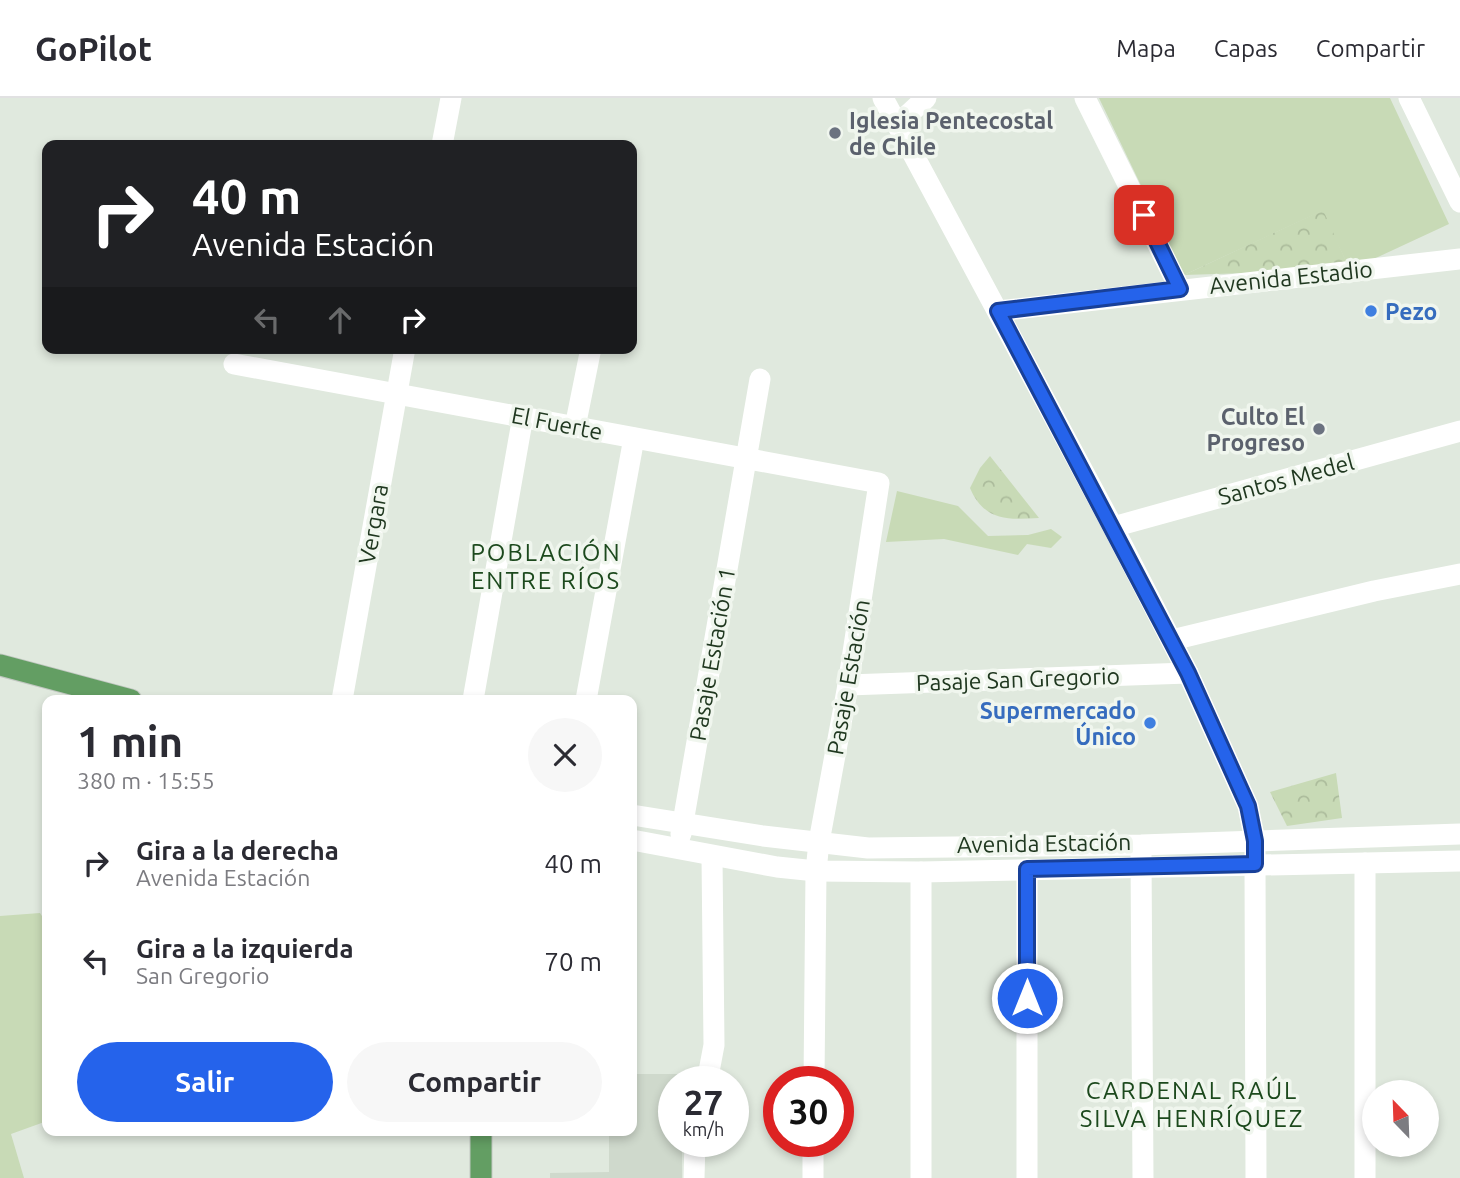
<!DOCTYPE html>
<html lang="es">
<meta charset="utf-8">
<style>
:root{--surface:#fff;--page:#f7f7f7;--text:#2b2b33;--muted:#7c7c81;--line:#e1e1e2;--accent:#2563eb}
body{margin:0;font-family:Ubuntu,sans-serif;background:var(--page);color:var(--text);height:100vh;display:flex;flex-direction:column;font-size:26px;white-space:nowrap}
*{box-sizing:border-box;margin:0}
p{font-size:23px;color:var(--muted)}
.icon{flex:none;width:38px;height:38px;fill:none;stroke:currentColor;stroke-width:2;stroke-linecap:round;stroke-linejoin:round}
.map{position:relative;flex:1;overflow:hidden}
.details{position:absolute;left:42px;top:597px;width:595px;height:441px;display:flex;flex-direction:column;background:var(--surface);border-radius:14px;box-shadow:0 4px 10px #0003}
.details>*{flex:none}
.guide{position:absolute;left:42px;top:42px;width:595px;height:214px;border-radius:14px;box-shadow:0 4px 10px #0003;background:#202124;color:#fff;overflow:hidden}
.needle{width:46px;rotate:337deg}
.tools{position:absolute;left:1362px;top:982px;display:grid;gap:14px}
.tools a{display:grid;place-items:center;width:77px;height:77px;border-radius:50%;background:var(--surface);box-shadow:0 4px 10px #0003;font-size:35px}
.speed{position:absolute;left:658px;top:968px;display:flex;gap:14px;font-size:35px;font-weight:700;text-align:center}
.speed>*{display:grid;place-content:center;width:91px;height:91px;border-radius:50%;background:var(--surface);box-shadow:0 4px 10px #0003;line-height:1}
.speed small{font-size:18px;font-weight:400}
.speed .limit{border:10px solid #d22;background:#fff;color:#111}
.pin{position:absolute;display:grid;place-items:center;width:60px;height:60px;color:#fff;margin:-30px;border-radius:14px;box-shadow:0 4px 10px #0006}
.me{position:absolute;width:77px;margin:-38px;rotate:0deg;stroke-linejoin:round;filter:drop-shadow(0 0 5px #0008)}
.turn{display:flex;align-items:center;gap:24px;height:147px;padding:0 35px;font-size:32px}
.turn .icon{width:91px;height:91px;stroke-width:2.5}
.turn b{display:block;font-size:49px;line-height:60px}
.lanes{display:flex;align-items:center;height:66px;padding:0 35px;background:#0003;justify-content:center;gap:35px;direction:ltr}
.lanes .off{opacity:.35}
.round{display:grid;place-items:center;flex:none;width:74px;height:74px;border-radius:37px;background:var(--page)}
.overview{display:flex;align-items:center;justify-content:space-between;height:119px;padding:0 35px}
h1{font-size:42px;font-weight:700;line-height:52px}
.action{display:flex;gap:14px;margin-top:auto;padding:14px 35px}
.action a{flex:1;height:80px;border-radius:42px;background:var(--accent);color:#fff;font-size:28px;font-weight:700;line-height:80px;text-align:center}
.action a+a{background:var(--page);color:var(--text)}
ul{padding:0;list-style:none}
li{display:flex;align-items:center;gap:21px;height:98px;padding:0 35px}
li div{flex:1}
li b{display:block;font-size:26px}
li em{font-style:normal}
header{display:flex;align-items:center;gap:42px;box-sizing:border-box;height:98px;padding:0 35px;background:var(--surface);border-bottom:2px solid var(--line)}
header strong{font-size:33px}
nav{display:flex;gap:38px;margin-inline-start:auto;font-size:24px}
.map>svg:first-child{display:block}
.built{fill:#cfd9cc}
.grass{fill:#c8dab6}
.park{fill:url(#park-crowns)}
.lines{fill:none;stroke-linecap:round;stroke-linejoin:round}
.major-casing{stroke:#c1c7c1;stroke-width:23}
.minor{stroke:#fff;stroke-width:21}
.major{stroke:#639e63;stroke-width:21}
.route-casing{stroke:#184099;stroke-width:18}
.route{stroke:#2563eb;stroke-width:12}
.worship-dot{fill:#6b7280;stroke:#f0f6ee;stroke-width:2.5}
.shop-dot{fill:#3f7fe0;stroke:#f0f6ee;stroke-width:2.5}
.labels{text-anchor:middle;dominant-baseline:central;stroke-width:7;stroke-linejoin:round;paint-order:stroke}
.worship-label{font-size:23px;font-weight:bold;fill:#5b616d;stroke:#f0f6ee;text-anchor:start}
.street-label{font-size:23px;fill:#203820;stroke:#f0f6ee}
.shop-label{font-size:23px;font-weight:bold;fill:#366cbe;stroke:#f0f6ee;text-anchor:start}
.neighbourhood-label{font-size:24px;letter-spacing:2px;fill:#1c491d;stroke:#f0f6ee}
</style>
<header>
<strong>GoPilot</strong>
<nav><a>Mapa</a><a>Capas</a><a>Compartir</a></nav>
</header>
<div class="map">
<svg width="1460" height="1080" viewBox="0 0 1460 1080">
<defs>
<pattern id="park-crowns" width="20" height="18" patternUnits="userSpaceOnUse" patternTransform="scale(1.75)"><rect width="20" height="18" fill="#c8dab6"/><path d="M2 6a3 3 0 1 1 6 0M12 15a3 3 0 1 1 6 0" fill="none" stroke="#acbc9c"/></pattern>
</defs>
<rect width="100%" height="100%" fill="#e0e9de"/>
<path class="built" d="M632 976H683V983L674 984V1043H682V1080H550V1075L609 1074V1033L632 1032Z"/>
<g class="grass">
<path d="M1099 0H1390L1449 126 1350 172 1322 113 1184 177Z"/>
<path d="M897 393 958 408 988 438 1028 437 1051 431 1062 439 1051 450 1027 446 1018 457 944 441 886 444Z"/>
<path d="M40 815 47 826V1023L11 1036 24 1080H0V818Z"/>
</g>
<g class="park">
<path d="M1323 112 1350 172 1184 177Z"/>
<path d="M990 358 1039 420C1008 422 984 423 970 390L980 370Z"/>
<path d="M1336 675 1342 720 1287 728 1270 694Z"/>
</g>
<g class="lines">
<defs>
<g id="major">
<path d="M0 567 131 602"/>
<path d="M481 1080V1032"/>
</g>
</defs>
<use href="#major" class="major-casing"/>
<g class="minor">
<path d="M883 0 1113 429 1188 575 1248 708 1255 743V767L1256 1080"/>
<path d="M1085 0 1180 191"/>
<path d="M1409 0 1460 104"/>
<path d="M897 27 926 0"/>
<path d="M442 47 451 0"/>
<path d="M998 213 1460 161"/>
<path d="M234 266 879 385 848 587 819 744 816 773 814 984"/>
<path d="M575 329 591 250"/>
<path d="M1113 429 1460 333"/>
<path d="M1172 542 1374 493 1460 476"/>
<path d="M848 587 1188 575"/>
<path d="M342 602 405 250"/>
<path d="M473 602 523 318"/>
<path d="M586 602 634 340"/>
<path d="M632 717 763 738 868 750 1141 747 1460 736"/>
<path d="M681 736 760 281"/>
<path d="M632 742 777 769 816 773 921 774 1460 763"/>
<path d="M1141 756 1143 1080"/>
<path d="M1365 765V1080"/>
<path d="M1027 771V1080"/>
<path d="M921 774V1080"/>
<path d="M707 984 714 947 712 759"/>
<path d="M694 1080 695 1043"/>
<path d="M813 1080V1043"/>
</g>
<use href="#major" class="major"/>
</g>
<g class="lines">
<defs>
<path id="route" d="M1027 900V771L1255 766V743L1248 708 1188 575 998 213 1180 191 1144 117"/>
</defs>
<use href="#route" class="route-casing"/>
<use href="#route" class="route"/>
</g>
<g class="worship-dot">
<circle cx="835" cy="35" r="7"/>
<circle cx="1319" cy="331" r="7"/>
</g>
<g class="shop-dot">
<circle cx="1371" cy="213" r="7"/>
<circle cx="1150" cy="625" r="7"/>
</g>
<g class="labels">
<g class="worship-label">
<text x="849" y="22">Iglesia Pentecostal<tspan x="849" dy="26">de Chile</tspan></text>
<text x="1305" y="318" text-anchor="end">Culto El<tspan x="1305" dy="26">Progreso</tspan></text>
</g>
<g class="street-label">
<text transform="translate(1291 179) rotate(-6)">Avenida Estadio</text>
<text transform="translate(557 325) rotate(11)">El Fuerte</text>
<text transform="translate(1286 381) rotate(-15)">Santos Medel</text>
<text transform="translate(373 426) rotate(-80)">Vergara</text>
<text transform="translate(712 556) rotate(-80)">Pasaje Estación 1</text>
<text transform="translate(848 579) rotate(-80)">Pasaje Estación</text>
<text transform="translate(1018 581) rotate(-2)">Pasaje San Gregorio</text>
<text transform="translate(1044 745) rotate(-1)">Avenida Estación</text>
</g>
<g class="shop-label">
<text x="1385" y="213">Pezo</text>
<text x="1136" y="612" text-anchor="end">Supermercado<tspan x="1136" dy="26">Único</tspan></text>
</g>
<g class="neighbourhood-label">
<text x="546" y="454">POBLACIÓN<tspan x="546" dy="28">ENTRE RÍOS</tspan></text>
<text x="1192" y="992">CARDENAL RAÚL<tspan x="1192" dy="28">SILVA HENRÍQUEZ</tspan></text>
</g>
</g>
</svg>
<div class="tools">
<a><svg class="needle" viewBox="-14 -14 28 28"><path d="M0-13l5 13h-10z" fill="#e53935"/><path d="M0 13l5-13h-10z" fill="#7c7c81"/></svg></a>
</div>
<div class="speed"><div>27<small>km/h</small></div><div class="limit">30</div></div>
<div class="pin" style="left:1144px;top:117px;background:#d93025"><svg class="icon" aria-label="arrive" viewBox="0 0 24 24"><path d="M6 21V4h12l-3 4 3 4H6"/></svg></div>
<svg class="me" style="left:1027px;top:900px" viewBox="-20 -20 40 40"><circle r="17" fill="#2563eb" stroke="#fff" stroke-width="3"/><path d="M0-11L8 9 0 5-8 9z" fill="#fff"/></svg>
<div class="guide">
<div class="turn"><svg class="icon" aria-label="right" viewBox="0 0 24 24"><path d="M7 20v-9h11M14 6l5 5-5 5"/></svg><div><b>40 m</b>Avenida Estación</div></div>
<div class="lanes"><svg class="icon off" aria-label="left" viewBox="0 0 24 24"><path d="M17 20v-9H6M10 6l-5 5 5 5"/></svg><svg class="icon off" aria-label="ahead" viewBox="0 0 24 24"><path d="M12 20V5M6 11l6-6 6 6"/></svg><svg class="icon" aria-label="right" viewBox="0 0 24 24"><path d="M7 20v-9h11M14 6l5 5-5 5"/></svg></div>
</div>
<section class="details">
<div class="overview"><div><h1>1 min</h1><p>380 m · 15:55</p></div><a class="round"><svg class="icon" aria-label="close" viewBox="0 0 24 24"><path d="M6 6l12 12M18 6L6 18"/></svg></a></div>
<ul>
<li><svg class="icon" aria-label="right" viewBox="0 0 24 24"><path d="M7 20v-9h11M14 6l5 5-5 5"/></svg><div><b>Gira a la derecha</b><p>Avenida Estación</p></div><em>40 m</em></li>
<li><svg class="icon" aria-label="left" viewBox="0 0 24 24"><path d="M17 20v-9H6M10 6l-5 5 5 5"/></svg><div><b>Gira a la izquierda</b><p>San Gregorio</p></div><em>70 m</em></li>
</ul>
<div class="action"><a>Salir</a><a>Compartir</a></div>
</section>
</div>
